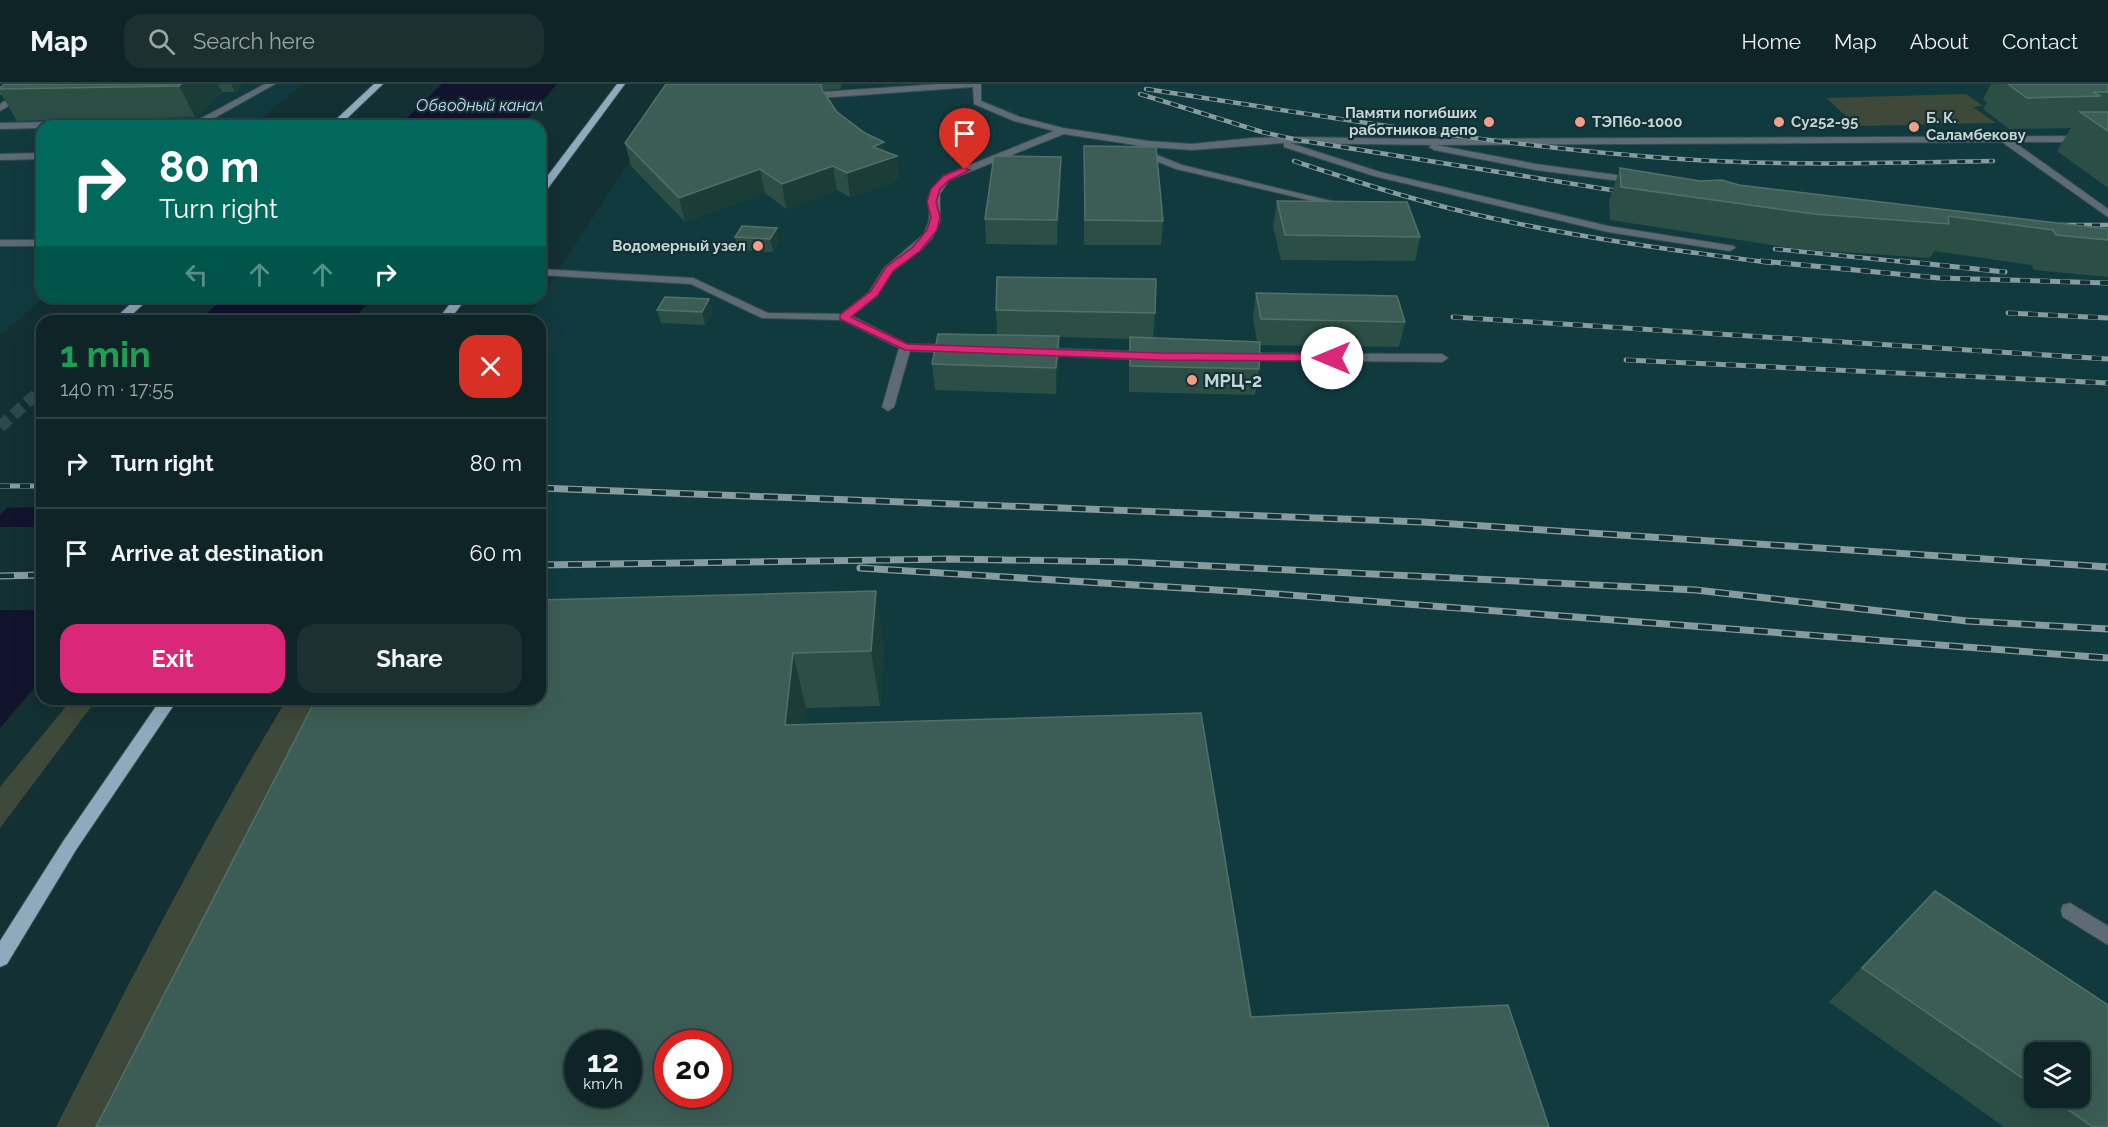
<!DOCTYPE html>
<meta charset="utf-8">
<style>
:root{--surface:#0e2426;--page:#1c3032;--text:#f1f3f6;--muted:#9ba4a7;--line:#2e4143;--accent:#db2777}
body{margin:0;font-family:Raleway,sans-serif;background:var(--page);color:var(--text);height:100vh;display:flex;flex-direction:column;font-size:22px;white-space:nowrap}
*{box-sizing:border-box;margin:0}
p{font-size:20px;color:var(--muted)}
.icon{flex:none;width:33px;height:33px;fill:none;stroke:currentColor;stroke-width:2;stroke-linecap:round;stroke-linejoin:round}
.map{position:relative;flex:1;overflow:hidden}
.drawer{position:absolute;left:36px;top:231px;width:510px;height:390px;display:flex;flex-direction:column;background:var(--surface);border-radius:18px;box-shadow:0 6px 24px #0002,0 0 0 2px var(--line)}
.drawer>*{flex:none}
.hud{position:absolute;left:36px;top:36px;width:510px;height:183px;border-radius:18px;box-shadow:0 6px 24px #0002,0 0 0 2px var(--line);background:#00695c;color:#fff;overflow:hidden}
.controls{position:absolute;left:2024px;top:958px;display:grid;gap:12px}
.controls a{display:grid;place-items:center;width:66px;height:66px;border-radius:12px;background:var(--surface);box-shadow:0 6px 24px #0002,0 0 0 2px var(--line);font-size:30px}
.speed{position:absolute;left:564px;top:946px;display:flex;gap:12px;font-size:30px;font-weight:700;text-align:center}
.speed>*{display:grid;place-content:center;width:78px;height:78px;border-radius:50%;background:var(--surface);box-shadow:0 6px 24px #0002,0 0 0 2px var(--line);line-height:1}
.speed small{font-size:15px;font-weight:400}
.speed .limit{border:9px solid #d22;background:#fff;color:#111}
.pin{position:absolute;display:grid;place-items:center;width:51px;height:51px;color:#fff;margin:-62px -26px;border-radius:50% 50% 50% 0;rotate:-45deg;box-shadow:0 0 6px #0007}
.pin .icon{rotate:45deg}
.me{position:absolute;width:66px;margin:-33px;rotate:270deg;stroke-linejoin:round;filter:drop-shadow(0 0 4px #0008)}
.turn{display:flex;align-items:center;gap:21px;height:126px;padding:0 24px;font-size:27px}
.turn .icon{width:78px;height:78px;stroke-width:2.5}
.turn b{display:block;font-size:42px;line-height:51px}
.lanes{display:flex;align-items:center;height:57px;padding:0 24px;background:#0003;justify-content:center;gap:30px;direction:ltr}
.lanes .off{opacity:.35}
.round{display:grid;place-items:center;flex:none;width:63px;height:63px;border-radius:18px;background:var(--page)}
.overview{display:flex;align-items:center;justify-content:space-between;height:102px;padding:0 24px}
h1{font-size:36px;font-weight:700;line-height:45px;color:#1e9e55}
.action{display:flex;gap:12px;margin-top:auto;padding:12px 24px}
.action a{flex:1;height:69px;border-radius:18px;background:var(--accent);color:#fff;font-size:24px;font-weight:700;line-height:69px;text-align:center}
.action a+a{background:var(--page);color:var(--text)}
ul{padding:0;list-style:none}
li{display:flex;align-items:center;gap:18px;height:90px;padding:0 24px;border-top:2px solid var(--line)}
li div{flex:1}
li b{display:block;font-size:22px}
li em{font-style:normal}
header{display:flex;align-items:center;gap:36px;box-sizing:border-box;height:84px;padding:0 30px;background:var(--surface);border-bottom:2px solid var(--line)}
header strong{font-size:28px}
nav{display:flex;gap:33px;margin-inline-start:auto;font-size:21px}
.search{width:420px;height:54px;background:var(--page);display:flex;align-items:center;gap:15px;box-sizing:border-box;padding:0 21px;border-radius:18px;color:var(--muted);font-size:22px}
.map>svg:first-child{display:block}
.built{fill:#113a3f;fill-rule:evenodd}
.green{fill:#3e4939}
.water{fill:#11142c}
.pier{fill:#133033}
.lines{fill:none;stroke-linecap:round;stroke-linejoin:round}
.major-tunnel{stroke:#2e494c;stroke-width:12;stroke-dasharray:12 6;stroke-linecap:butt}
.minor-casing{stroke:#334e51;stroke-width:2}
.major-casing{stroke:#334e51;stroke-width:2}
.minor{fill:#5e6a74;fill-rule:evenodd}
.major{fill:#8fa9bd;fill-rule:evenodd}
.rail-far2-casing{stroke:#889c9f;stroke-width:4.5}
.rail-far1-casing{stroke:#889c9f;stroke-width:5}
.rail-casing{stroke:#889c9f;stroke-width:7}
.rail-far2{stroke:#133033;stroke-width:3;stroke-dasharray:8;stroke-linecap:butt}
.rail-far1{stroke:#133033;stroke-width:4;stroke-dasharray:10;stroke-linecap:butt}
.rail{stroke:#133033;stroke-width:4.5;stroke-dasharray:14;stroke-linecap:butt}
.wall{fill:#2c4f45;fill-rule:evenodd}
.shaded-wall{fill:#1b3d37}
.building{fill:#3c5d55;stroke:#527069;stroke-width:1.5;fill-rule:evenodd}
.route{fill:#db2777;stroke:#8e194d;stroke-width:1.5}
.poi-dot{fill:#f49d8b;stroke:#133033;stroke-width:2}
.labels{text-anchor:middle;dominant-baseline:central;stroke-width:4.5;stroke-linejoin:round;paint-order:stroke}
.far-poi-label{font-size:15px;font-weight:bold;fill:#c5d5d7;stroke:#133033;text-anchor:start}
.far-water-label{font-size:16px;font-style:italic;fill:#cfd6f8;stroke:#133033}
.poi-label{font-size:18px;font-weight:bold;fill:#c5d5d7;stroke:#133033;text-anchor:start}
</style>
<header>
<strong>Map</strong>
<div class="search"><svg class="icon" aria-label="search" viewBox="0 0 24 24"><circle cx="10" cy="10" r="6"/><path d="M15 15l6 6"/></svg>Search here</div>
<nav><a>Home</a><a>Map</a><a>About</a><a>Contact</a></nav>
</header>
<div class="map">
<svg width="2108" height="1043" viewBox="0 0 2108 1043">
<rect width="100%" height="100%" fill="#133033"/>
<g class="built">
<path d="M0 0H303L252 42H42V213H45L0 251Z"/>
<path d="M681 0H2108V1043H142L540 615V237H525ZM578 960H628V1011H578ZM668 960H718V1011H668ZM2034 969H2079V1014H2034Z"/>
</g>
<g class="green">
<path d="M1966 10 1983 22 1973 23 1996 39 1857 42 1826 14Z"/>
<path d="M72 615H97L0 744V703Z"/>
<path d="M287 615H378L178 1043H56C129 898 203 754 287 615Z"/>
</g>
<g class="water">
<path d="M442 0H557L521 42H399Z"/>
<path d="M224 213H373L352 237H199Z"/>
<path d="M42 390V595L0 644V431Z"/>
</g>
<g class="pier">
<path d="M42 387V423L4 424 40 388Z"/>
<rect x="0" y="443" width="42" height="83"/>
</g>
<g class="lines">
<path class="major-tunnel" d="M0 343 42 305"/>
<defs>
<g id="minor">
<path d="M265 0H275L200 42H188L190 40 0 45V39L200 35Z"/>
<path d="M940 0H981V17L1020 33 1063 44 1148 57 1192 60 1252 54 1298 53 1414 55 2108 52V58H2014L2108 125V133L2002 58 1436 61 1536 80 1638 94V98L1635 99 1536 86 1434 66 1429 63 1432 61 1290 59 1380 88 1608 142 1734 162 1735 164 1730 167 1608 148 1374 92 1284 63V59L1192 66 1148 63 1064 50 949 96 940 110V137L932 154 922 165 892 188 877 212 852 232 907 260 956 261 962 265 956 269 910 267 894 323 888 327 882 323 899 264 842 236 762 234 691 200 540 191V185L693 194 768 229 841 230 869 208 884 184 924 150 929 137 930 110 943 92 1054 47 1014 37 974 20 973 3 806 15 802 12 806 9Z"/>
<path d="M29 3 32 4V8L0 27V20L18 9 0 10V4Z"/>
<path d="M1139 64 1182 81 1356 123 1351 126 1176 85 1136 69V65Z"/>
<path d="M42 69V75L0 76V70Z"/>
<rect x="0" y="156" width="42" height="6"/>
<path d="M1040 264 1148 268 1154 272 1148 276 1036 271V265Z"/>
<path d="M1241 269 1442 270 1448 274 1442 278 1237 276 1235 273Z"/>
<path d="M2070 819 2108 842V861L2063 833 2061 827 2063 821Z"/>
</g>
<g id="major">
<path d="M374 0H383L339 42H329Z"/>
<path d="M617 0H625L543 111 540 112V102Z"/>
<path d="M138 213H151L125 237H112Z"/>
<path d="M455 213H467L449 237H437Z"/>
<path d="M161 615H178L76 766 7 880 0 883V857L64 756Z"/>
</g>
</defs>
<use href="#minor" class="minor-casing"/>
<use href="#major" class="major-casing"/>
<use href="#minor" class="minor"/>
<use href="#major" class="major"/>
<defs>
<g id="rail-far2">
<path d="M1146 5C1324 32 1501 63 1680 75 1784 82 1889 79 1993 77"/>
<path d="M1140 10 1262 48 1298 56 1630 109"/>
<path d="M1294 77C1360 99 1428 121 1496 135 1587 155 1680 167 1772 179"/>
<path d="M2060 141H2108"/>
<path d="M1775 165 1915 179"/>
</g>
<g id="rail-far1">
<path d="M1761 177 1939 194 2108 199"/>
<path d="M1900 177 2005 188"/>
<path d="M2008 229 2108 234"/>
<path d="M1453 233 2108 275"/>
<path d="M1626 276 2108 299"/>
<path d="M0 402H42"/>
</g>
<g id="rail">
<path d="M540 404 1422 438 2108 483"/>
<path d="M540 481 951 475 1128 478 1696 506 1967 537 2108 545"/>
<path d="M860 484 1249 508 2108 574"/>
<path d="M0 492 42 491"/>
</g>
</defs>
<use href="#rail-far2" class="rail-far2-casing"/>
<use href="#rail-far1" class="rail-far1-casing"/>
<use href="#rail" class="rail-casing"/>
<use href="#rail-far2" class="rail-far2"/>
<use href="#rail-far1" class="rail-far1"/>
<use href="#rail" class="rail"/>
</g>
<g class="wall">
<path d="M5 0H243L235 8H222L195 33 17 37 0 8V4Z"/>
<path d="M671 0H842L840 5 822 6 837 28 885 68 897 72 899 96 850 113 837 106 786 125 765 109 685 138 631 82 625 59Z"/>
<path d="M1991 0H2108V104L2057 67 2071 44 2009 45 1983 25 1987 19 1983 15Z"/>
<path d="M1084 62 1163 137 1161 161H1084Z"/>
<path d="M1620 84 1700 97 2108 145V193L2034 186 2031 181 1934 167 1930 174 1798 165 1610 136 1609 117Z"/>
<path d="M1061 97 1057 161 986 160 985 135Z"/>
<path d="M1277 117 1420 153 1415 177 1281 176 1273 142Z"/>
<path d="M742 142 779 157 773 168 737 166 735 153Z"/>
<path d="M1256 209 1405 238 1399 263 1260 261 1259 285 1255 311 1129 308V279L1130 255 1059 253V278L1056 310 935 306 932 280 997 251 996 226 1155 229 1153 254 1257 258 1253 234Z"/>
<path d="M709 215 712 228 705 241 661 239 657 226Z"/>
<path d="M540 516 884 562 880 622 806 624 804 641 1251 933 96 1043Z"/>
<path d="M1935 807 2108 1043H2004L1829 918ZM2034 969 2079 1014H2034Z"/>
</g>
<g class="shaded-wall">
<path d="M181 0H218L222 8 195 33 179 2Z"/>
<path d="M231 0H243L235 8Z"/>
<path d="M884 58 886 76 897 72 899 96 850 113 847 89 873 63Z"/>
<path d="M1061 73V97L1057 161V136Z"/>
<path d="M833 82 837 106 786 125 782 100Z"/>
<path d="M760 85 765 109 685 138 679 114Z"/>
<path d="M777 144 779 157 773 168 770 155Z"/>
<path d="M709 215 712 228 705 241 702 228Z"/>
<path d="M1059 252V278L1056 310V284Z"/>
<path d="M876 507 884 562 880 622 871 567Z"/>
<path d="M793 569 806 624 798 696 785 641Z"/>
</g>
<g class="building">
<path d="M5 0H181L179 2 0 5V4Z"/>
<path d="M666 0H821L822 6 837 28 865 49 884 58 873 63 897 72 847 89 833 82 782 100 760 85 679 114 625 59Z"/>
<path d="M2008 0H2108V8H2093L2101 12 2027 14Z"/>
<path d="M2080 28H2108V47Z"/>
<path d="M1084 62 1156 63 1163 137 1085 136Z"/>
<path d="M994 72 1061 73 1057 136 985 135Z"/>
<path d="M1620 84 1700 97 1722 96 1739 101 2108 145V156L2056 151 2053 146 1948 132 1949 140 1814 130 1621 103Z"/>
<path d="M1277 117 1407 118 1420 153 1285 151Z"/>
<path d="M742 142 777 144 770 155 735 153Z"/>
<path d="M997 193 1156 195 1155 229 996 226Z"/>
<path d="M1256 209 1397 212 1405 238 1261 235Z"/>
<path d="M665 213 709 215 702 228 657 226Z"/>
<path d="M938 250 1059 252 1056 284 932 280Z"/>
<path d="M1130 253 1260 258 1259 285 1130 282Z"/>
<path d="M876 507 871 567 793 569 785 641 1201 629 1251 933 1508 921 1549 1043H96L316 615H540V516ZM578 960H628V1011H578ZM668 960H718V1011H668Z"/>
<path d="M1935 807 2108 921V1043H2093L2051 1014H2079V969H2034V1002L1862 884Z"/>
</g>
<path class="route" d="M962 84 970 86 949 96 940 105 936 118 940 133 937 146 920 167 893 187 878 211 851 233 907 260 1159 269 1332 270 1338 274 1332 277 1159 276 905 266 840 235V231L871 207 886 183 913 163 927 146 931 133 927 118 931 105 943 92Z"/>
<g class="poi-dot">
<circle cx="1489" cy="38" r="6"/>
<circle cx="1580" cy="38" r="6"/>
<circle cx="1779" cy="38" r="6"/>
<circle cx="1914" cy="43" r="6"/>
<circle cx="758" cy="162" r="6"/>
<circle cx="1192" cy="296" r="6"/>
</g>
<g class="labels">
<g class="far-poi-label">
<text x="1477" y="29" text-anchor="end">Памяти погибших<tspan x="1477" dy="17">работников депо</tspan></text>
<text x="1926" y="34">Б. К.<tspan x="1926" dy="17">Саламбекову</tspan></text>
<text x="1592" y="38">ТЭП60-1000</text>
<text x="1791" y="38">Су252-95</text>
<text x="746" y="162" text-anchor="end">Водомерный узел</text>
</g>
<g class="far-water-label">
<text x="480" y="21">Обводный канал</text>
</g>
<g class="poi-label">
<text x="1204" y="296">МРЦ-2</text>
</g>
</g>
</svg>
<div class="controls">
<a><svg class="icon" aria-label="layers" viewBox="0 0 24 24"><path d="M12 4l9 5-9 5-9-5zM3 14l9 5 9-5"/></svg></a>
</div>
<div class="speed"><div>12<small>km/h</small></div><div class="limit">20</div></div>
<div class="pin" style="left:965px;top:86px;background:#d93025"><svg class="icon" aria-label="arrive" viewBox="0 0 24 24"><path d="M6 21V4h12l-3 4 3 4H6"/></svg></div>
<svg class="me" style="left:1332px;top:274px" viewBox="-20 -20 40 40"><circle r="19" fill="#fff"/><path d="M0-13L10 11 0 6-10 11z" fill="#db2777"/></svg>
<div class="hud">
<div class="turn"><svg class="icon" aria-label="right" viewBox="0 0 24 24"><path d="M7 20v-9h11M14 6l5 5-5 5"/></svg><div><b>80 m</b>Turn right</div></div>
<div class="lanes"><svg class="icon off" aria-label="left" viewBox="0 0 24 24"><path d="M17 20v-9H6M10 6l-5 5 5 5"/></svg><svg class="icon off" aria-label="ahead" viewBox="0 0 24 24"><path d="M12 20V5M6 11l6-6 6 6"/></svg><svg class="icon off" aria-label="ahead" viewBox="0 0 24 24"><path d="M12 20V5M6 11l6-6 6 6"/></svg><svg class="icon" aria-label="right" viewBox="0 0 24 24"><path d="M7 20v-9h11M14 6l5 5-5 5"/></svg></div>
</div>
<section class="drawer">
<div class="overview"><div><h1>1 min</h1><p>140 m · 17:55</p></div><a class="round" style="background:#d93025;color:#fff"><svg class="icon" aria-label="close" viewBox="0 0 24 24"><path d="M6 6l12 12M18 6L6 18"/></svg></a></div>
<ul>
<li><svg class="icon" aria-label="right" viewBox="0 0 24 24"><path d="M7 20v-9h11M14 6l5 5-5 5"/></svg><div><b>Turn right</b></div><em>80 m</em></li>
<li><svg class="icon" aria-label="arrive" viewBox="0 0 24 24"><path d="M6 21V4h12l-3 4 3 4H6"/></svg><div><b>Arrive at destination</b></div><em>60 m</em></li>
</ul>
<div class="action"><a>Exit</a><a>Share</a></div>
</section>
</div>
